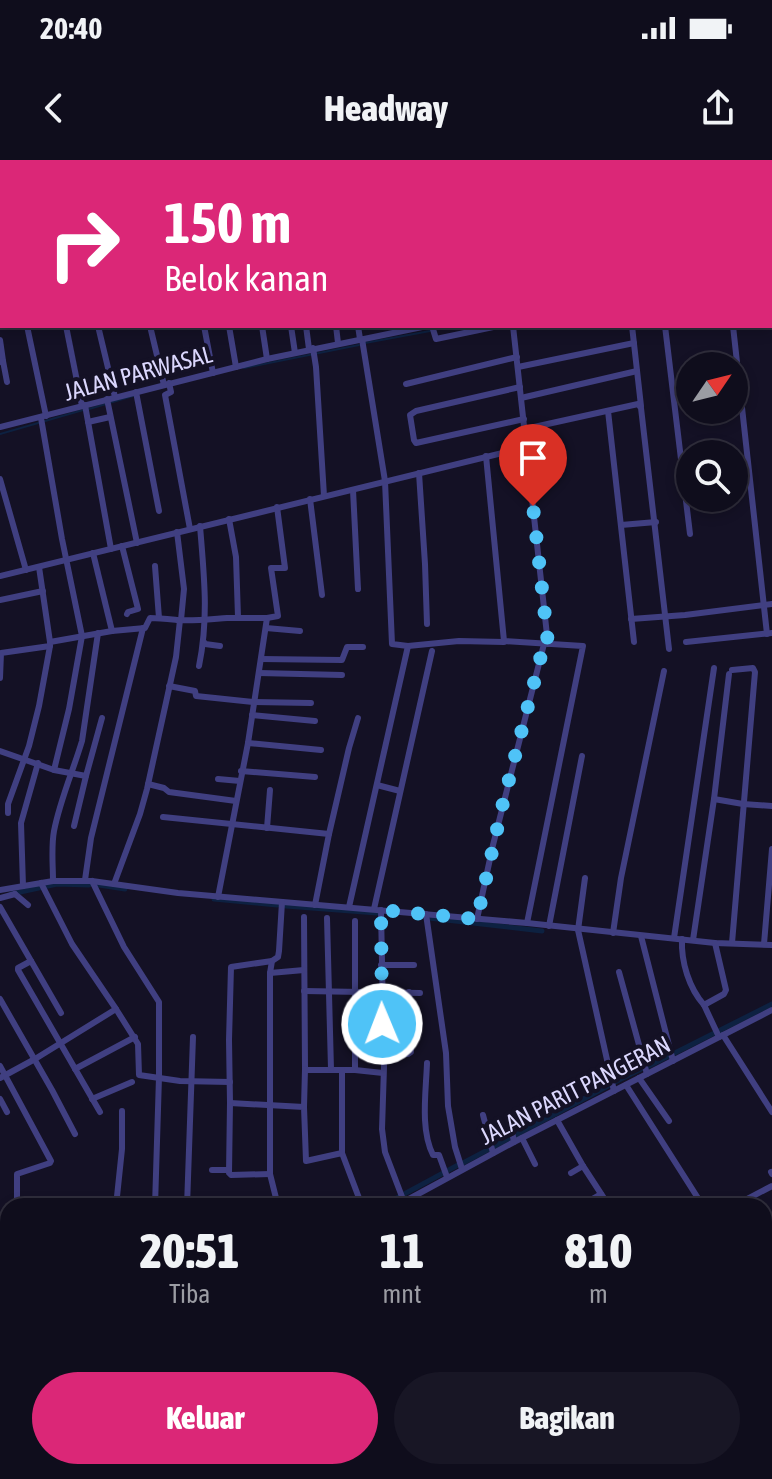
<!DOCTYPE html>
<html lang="id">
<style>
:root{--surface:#0f0d1c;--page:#181625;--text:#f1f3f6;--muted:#9b9ca3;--line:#2f2d3b;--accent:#db2777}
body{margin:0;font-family:"Asap Condensed",sans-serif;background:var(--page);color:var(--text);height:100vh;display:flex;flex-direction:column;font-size:30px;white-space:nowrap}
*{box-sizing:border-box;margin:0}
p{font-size:26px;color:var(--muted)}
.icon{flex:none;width:44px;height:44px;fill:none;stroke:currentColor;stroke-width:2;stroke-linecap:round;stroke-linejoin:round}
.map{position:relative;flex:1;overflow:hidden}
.details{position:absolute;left:0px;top:1038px;width:772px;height:282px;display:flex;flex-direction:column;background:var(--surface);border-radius:24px 24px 0 0;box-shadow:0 4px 12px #0003,0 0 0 2px var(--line)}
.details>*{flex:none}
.guide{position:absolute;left:0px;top:0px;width:772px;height:168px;box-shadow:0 4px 12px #0003,0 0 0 2px var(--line);background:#db2777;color:#fff;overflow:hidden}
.needle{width:52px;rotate:55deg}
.fabs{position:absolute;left:676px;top:192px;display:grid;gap:16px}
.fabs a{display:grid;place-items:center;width:72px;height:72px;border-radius:50%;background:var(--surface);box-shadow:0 4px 12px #0003,0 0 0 2px var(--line);font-size:40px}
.pin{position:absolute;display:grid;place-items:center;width:68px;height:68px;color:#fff;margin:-82px -34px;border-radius:50% 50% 50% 0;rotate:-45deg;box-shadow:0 0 8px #0007}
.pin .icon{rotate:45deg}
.me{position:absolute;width:88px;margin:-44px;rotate:359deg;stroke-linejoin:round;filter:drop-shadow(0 0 6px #0008)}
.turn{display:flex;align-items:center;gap:28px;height:168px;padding:0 32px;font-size:36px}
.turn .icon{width:104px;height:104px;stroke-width:2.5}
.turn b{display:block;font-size:56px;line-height:68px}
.eta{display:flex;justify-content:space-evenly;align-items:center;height:136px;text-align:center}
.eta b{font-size:48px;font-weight:800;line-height:56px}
.primary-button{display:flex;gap:16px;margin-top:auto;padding:16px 32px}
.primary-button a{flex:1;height:92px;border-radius:48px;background:var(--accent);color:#fff;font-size:32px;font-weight:800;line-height:92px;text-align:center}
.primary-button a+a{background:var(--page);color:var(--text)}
.status{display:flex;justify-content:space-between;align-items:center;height:56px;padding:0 40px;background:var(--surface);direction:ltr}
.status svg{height:22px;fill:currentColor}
header{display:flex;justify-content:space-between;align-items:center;height:104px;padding:0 32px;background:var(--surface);font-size:36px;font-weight:800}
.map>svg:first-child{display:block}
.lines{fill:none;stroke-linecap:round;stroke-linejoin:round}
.stream{stroke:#0d2141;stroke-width:2}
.canal{stroke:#0d2141;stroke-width:5}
.minor{stroke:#403f81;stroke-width:6}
.trunk{stroke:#da60ce;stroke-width:9}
.route{stroke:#4fc3f7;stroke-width:14;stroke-dasharray:0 25.2}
.labels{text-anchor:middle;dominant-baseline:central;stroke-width:8;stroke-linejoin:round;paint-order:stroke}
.street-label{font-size:24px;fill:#dbd7fd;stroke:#141125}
</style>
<div class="status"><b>20:40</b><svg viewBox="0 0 49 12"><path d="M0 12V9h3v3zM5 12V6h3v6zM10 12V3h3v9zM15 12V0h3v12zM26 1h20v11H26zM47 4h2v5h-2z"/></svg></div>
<header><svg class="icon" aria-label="back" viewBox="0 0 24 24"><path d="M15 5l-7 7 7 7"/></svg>Headway<svg class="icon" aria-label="share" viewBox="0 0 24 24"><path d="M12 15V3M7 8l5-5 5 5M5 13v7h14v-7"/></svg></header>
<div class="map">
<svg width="772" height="1319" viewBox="0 0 772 1319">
<rect width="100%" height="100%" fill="#141125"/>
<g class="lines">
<g class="stream">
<path d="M770 144H772"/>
<path d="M436 169 455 166"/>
<path d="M365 183 430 171"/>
<path d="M244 208 359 185"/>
<path d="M89 249 133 236"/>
<path d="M0 274 83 250"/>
</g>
<g class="canal">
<path d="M99 725 125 729"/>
<path d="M11 734 57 724 89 725"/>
<path d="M214 739 277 745"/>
<path d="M286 746 377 753"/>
<path d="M429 758 542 771"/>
<path d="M647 907 772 844"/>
<path d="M615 922 641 909"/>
<path d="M463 1003 608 926"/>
<path d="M382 1046 458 1005"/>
<path d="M0 1270 8 1265"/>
</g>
<g class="minor">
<path d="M191 0 192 2"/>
<path d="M227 0V2"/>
<path d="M256 0V2"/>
<path d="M291 0V2"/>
<path d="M327 0V2"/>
<path d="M493 0V2"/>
<path d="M570 0V2"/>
<path d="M606 0V2"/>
<path d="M682 0V2"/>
<path d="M716 0V2"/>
<path d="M756 0V2"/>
<path d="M29 2V0"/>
<path d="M103 2 104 0"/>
<path d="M357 2 364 0"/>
<path d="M0 52H2"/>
<path d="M0 131H2"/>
<path d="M770 140 772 139"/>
<path d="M27 166 46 256"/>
<path d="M66 166 82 246"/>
<path d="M98 166 115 237"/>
<path d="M150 166 164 225"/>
<path d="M204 166 213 213"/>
<path d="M229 166 236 207"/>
<path d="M262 166 267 199"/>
<path d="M291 166 295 193"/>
<path d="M306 166 309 189"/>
<path d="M336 166 338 183"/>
<path d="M358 166 360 179"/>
<path d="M432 166 436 179 498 166"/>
<path d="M513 166 548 484"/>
<path d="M632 166 641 246"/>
<path d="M665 166 690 374"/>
<path d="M733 166 767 474"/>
<path d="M362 179 385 321 392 484 408 486 459 481 504 482"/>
<path d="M0 180 3 201 0 202"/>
<path d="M313 188 316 207 324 336"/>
<path d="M3 201 7 222"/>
<path d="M518 207 634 183"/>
<path d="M169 223 171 232 165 235 190 369"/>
<path d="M406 224 517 197"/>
<path d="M520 227 416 251 410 255 414 280 416 283 524 259"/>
<path d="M136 232 159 351"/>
<path d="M521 238 637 211"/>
<path d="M107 239 137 383"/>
<path d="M85 245 111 389"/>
<path d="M608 251 634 482"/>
<path d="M41 258 62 379 82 476 69 549 54 610"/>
<path d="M88 262 110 257"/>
<path d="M0 267 267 199 427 166"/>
<path d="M525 269 638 244 641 248 669 489"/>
<path d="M486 296 504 481 583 486 527 763"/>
<path d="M419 313 425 404 427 464"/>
<path d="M0 319 26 410"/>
<path d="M353 330 358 429"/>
<path d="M310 339 322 435"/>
<path d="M229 359 236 397 238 457"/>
<path d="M621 365 656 362"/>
<path d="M177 372 184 429 181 460"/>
<path d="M122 386 138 449 128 452 127 454"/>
<path d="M93 393 112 471"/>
<path d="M155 406 159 458"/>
<path d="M39 407 50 482"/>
<path d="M0 416 527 287"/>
<path d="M0 440 43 431"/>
<path d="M267 458 278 456 271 408H285L277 347"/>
<path d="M631 459 685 455 772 444"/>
<path d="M266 468 300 471"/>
<path d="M204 482 205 484 220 486"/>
<path d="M686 482 772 473"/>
<path d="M261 499 342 500 347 487H363"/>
<path d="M199 506C209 457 204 416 200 366"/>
<path d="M732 510 753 508 755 512 732 783"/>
<path d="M259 513 342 515"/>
<path d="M0 518 1 493 50 486V482L112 471 145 468 150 458C159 458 168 459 178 460 193 461 212 459 227 458H267L248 583 218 737"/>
<path d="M169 526 195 531 196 536 253 542 311 543"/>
<path d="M252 555 315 561"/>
<path d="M248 583 321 590"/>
<path d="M0 591 54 610 86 616"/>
<path d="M241 611 315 617"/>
<path d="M218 619 240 621"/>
<path d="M148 624 164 628 169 632 236 641"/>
<path d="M377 625 400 631"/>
<path d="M714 639 743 644 772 646"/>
<path d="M8 653V644L29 586 39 546 50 486"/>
<path d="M163 657 329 674 349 588 358 558"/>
<path d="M74 666 86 616 102 558"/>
<path d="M267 668 270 630"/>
<path d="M585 718 578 770 614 931"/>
<path d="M85 720 91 678 143 468"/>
<path d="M53 721C53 705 51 687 54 671 60 640 73 611 82 581L98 473"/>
<path d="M92 721 124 787 159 842V917L155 1046"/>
<path d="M114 724 140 654 147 629 176 497 180 460"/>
<path d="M23 726 21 663 38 603"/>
<path d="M0 730 53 721H92L178 733 527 763 715 783 772 785"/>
<path d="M15 734 28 745"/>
<path d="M0 738 15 734"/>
<path d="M315 745 329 674"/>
<path d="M0 747 61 853"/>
<path d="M349 747 408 486"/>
<path d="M374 749 432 491"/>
<path d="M381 750 384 907 382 969 385 992 404 1042"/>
<path d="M426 754 446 893 448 946 455 987 462 1009"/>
<path d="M304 757 305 908 307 910H355L383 913"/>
<path d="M327 758 331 909"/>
<path d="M477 759 493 685 544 484"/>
<path d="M549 766 582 596"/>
<path d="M613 773 621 718 664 511"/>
<path d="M641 776 673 901"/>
<path d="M674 778 714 508"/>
<path d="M682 779C681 802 689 828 704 845"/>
<path d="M693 780 714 639 729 514"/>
<path d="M715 783 726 830 724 834 704 845 719 877"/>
<path d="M764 784 772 689"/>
<path d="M31 801 18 808V810L100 952"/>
<path d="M381 805H414"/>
<path d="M619 812 647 914"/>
<path d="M270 813 304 810"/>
<path d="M304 831 420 833"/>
<path d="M0 839 52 930 75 974"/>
<path d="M116 849 138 884 139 915 180 921 230 922"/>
<path d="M723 875 772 952"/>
<path d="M382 895 408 894 411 892 409 832"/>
<path d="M427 903C426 932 420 969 433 995H439L447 1017"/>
<path d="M0 906 51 1001 50 1003 17 1014V1046"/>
<path d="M75 909 135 877"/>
<path d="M342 910V993"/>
<path d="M355 910V761"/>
<path d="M0 918 35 899 116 849 72 784 41 723"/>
<path d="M639 918 669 961"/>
<path d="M626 925 703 1046"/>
<path d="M0 939 7 952"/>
<path d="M92 939 132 922"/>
<path d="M230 943 304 947 306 1001 342 993 362 1046"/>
<path d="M304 947 305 909"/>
<path d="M483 955 493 993"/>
<path d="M509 955 514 982"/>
<path d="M557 960 583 1006 609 1046"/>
<path d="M522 978 535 1004"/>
<path d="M212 1010H229"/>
<path d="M771 1012 772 1014"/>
<path d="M571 1013 583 1006"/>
<path d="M270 1014 231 1015 229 1013 230 943 229 880 231 807 272 801"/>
<path d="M329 1039 332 1046"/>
<path d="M116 1046 122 989V951"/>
<path d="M187 1046 193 877"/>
<path d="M278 1046 270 1014V813L272 801 278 797 279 791 282 742"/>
<path d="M396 1046 514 982 772 850"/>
<path d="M580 1046 601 1034"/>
<path d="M734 1046 772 1026"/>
<path d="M764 1063 772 1059"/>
<path d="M0 1069 8 1068"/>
<path d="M764 1094 772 1090"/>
<path d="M0 1114 8 1108"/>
<path d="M764 1140 772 1152"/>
<path d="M0 1197 8 1192"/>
<path d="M764 1236 772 1247"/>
<path d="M0 1240 8 1236"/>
<path d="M764 1282 772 1294"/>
<path d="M0 1288 8 1283"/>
<path d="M764 1300 772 1295"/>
<path d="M440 1312 444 1319"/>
<path d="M680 1312 685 1319"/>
<path d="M723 1312 727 1319"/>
<path d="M743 1312H744"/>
<path d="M108 1319 119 1312"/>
<path d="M197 1319 209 1312"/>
</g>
<g class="trunk">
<path d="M0 1290 8 1295"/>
<path d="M41 1312 53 1319"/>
</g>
</g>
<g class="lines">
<path class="route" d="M382 864 381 750 477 759 503 643 544 484H548L533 346"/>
</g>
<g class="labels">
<g class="street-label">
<text transform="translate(138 213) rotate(-15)">JALAN PARWASAL</text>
<text transform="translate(575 930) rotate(-27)">JALAN PARIT PANGERAN</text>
</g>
</g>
</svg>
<div class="fabs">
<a><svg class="needle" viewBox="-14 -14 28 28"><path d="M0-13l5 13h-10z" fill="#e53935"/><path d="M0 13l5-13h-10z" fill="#9b9ca3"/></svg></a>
<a><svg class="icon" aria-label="search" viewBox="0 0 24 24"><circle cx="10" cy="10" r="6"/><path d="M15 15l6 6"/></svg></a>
</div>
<div class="pin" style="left:533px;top:346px;background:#d93025"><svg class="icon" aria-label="arrive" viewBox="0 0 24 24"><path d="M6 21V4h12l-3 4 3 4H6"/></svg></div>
<svg class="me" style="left:382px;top:864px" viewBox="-20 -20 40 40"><circle r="17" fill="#4fc3f7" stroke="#fff" stroke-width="3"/><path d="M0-11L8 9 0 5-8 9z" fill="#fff"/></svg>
<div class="guide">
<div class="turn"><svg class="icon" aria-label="right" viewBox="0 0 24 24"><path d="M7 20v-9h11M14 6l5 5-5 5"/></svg><div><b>150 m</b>Belok kanan</div></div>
</div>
<section class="details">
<div class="eta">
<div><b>20:51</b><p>Tiba</p></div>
<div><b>11</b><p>mnt</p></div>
<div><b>810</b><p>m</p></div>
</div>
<div class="primary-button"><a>Keluar</a><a>Bagikan</a></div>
</section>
</div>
